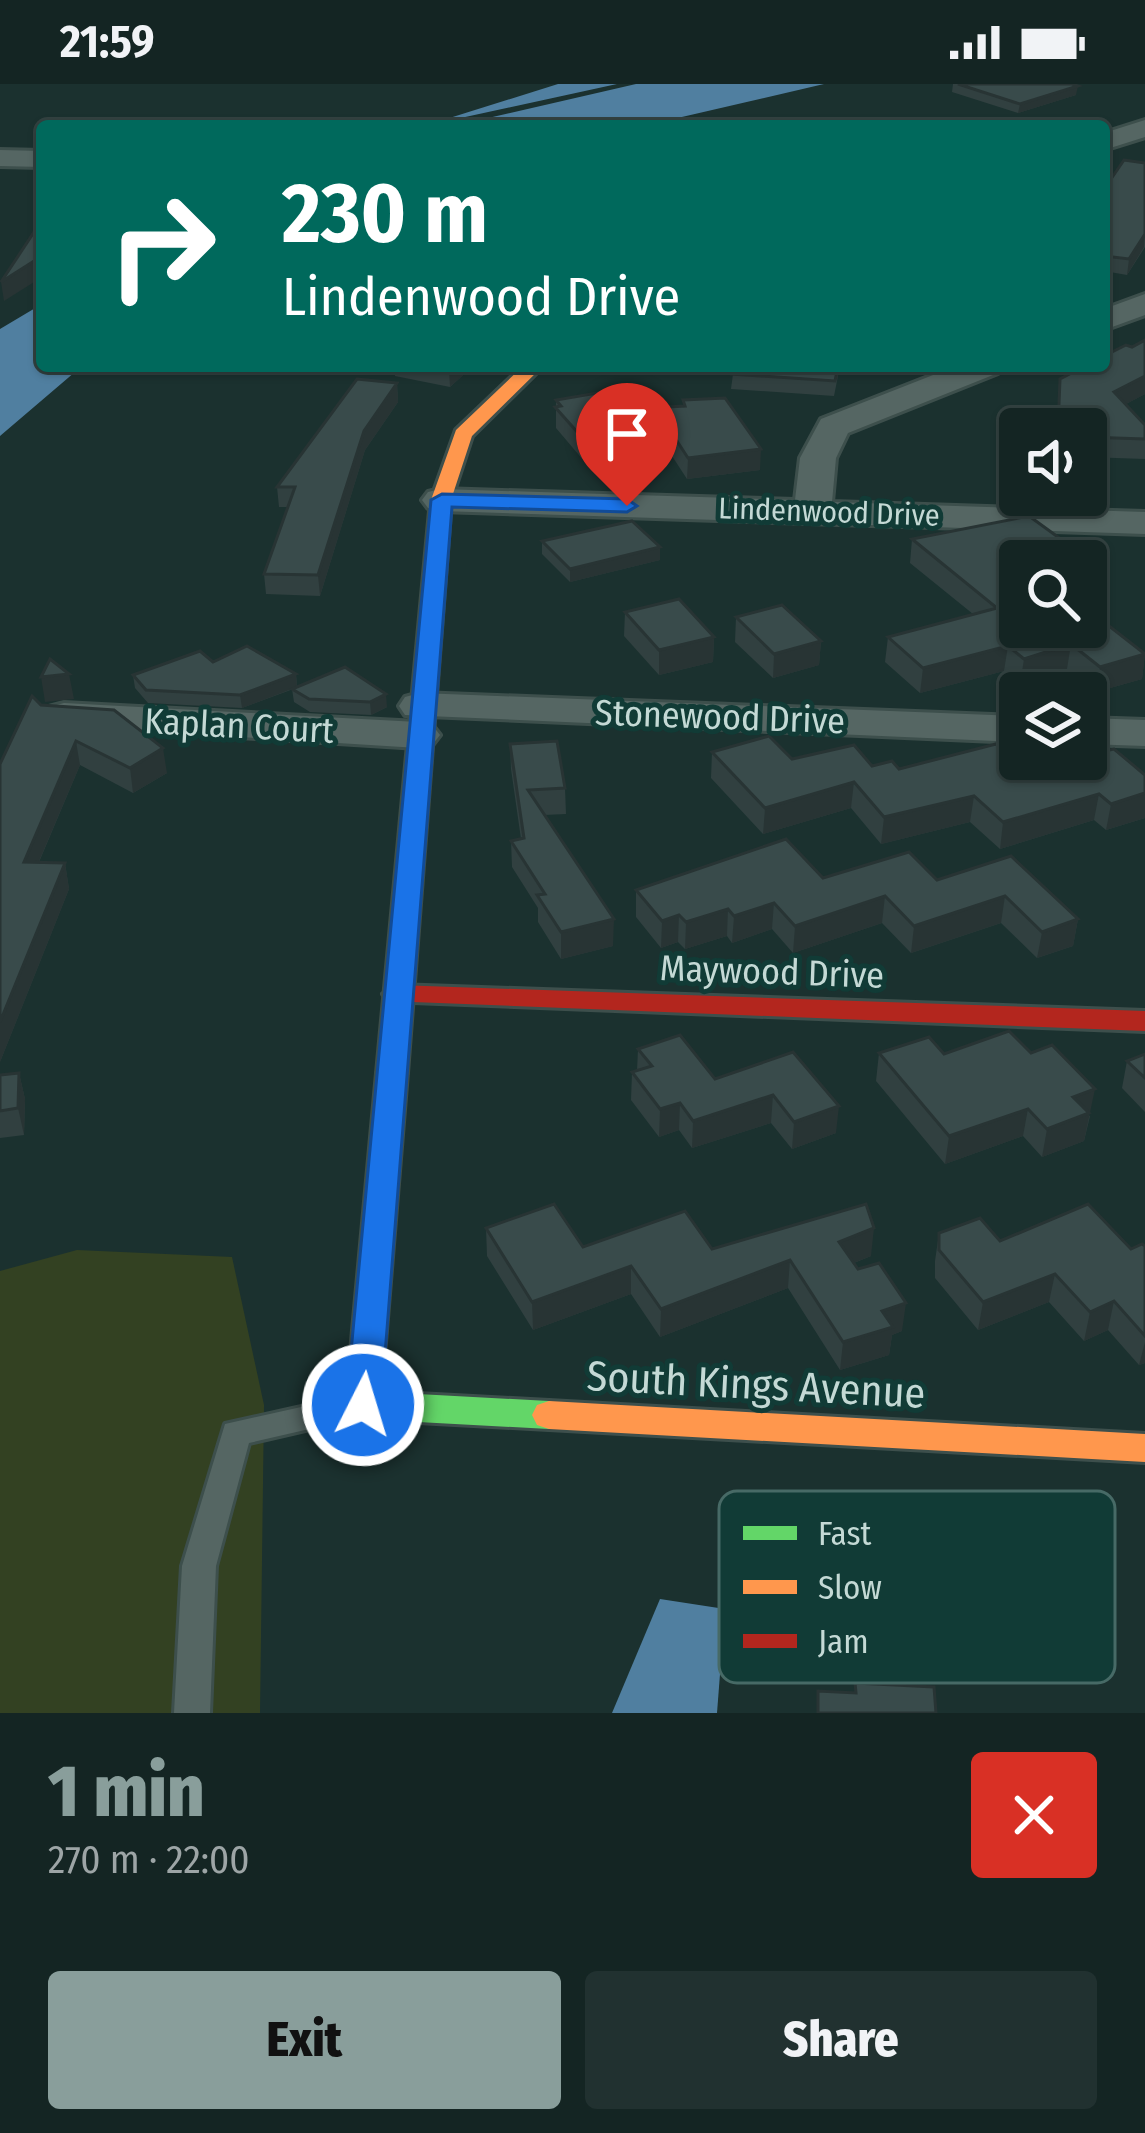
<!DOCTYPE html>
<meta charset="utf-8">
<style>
:root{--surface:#142523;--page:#213130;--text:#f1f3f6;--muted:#9da5a6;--line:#334241;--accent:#899e9b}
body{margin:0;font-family:"Fira Sans Condensed",sans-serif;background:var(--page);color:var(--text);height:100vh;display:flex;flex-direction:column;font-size:45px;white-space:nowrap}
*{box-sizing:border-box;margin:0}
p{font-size:39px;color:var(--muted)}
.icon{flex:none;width:66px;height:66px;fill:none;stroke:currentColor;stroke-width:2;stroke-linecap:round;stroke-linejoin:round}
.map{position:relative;height:1629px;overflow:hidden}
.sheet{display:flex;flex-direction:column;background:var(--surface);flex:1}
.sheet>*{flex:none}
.top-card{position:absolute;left:36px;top:36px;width:1074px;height:252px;border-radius:12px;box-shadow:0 3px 9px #0004,0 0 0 3px var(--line);background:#00695c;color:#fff;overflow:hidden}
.buttons{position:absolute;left:999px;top:324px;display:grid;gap:24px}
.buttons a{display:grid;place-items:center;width:108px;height:108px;border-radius:12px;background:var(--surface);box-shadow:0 3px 9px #0004,0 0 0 3px var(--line);font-size:60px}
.pin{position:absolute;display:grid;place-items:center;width:102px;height:102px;color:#fff;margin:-123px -51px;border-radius:50% 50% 50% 0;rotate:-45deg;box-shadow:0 0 12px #0007}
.pin .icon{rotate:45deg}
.me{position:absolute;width:132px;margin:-66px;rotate:5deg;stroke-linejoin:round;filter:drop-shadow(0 0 9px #0008)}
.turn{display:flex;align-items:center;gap:42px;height:252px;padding:0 48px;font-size:54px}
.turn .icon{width:156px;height:156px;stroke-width:2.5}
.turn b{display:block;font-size:84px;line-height:102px}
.round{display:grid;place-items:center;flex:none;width:126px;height:126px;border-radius:12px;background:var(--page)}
.summary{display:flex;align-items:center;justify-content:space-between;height:204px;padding:0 48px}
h1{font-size:72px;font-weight:800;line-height:90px;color:var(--accent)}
.button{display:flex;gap:24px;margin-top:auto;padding:24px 48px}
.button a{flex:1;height:138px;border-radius:12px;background:var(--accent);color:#111;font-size:48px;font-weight:800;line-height:138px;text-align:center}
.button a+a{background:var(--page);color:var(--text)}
.status{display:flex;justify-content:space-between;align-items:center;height:84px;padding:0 60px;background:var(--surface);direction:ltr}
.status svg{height:33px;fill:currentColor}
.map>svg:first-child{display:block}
.green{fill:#334122}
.water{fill:#507fa0}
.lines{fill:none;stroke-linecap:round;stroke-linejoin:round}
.lane-casing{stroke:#3d4f4c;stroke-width:6}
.street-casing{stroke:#3d4f4c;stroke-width:6}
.fast-casing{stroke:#3d4f4c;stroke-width:6}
.slow-casing{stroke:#3d4f4c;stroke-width:6}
.jam-casing{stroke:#3d4f4c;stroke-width:6}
.lane{fill:#556663;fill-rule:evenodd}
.street{fill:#556663;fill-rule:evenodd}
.fast{fill:#63d668;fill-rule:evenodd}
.slow{fill:#ff974d;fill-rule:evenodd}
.jam{fill:#b3261e;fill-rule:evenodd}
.wall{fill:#314040}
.shaded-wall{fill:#283434}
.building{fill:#394b4b;stroke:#283434;stroke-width:3}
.route{fill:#1a73e8;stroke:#114b97;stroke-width:3}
.labels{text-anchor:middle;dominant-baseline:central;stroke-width:10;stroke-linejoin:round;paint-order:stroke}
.far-street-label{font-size:30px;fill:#c4d9d5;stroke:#113b36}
.street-label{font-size:36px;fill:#c4d9d5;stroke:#113b36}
.near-street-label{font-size:42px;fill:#c4d9d5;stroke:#113b36}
.key{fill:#113b36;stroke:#476a66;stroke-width:3}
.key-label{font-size:33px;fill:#c4d9d5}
</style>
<div class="status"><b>21:59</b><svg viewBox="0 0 49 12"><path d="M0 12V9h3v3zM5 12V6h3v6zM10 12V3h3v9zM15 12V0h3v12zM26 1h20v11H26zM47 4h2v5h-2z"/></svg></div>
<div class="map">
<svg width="1145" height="1629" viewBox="0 0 1145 1629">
<rect width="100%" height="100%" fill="#1b312f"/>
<path class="green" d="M77 1166 232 1173 264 1321 260 1629H0V1187Z"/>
<g class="water">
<path d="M558 0H617L424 42Z"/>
<path d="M636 0H824L643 42H453Z"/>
<path d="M42 220V282H82L0 352V245Z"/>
<path d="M660 1515 725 1525 717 1629H612Z"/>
</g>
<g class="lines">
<defs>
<path id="lane" d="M355 1311 366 1314 370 1323 366 1332 249 1359 216 1482 210 1629H174L182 1482 225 1340Z"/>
<g id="street">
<path d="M1145 36V53L1104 66V49Z"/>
<path d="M0 66 42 67V83L0 82Z"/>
<path d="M1145 210V231L1104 246V225Z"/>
<path d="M956 282H1003L998 289 848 349 836 374 832 418 1145 428V450L441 427 428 424 422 416 428 408 441 405 795 416 800 374 821 335Z"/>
<path d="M420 609 1020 632V658L405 631 399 622 405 613Z"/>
<path d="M64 619 418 638 433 642 440 651 433 660 418 664 49 641 43 632 49 623Z"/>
<path d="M1086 634 1145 636V662L1086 660Z"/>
</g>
<path id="fast" d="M392 979 402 982 407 989 381 1308 549 1317 561 1321 566 1331 561 1341 549 1345 363 1335 351 1331 346 1321 377 989 382 982Z"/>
<g id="slow">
<path d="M523 282H543L472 352 451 416 407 989 402 996H382L377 989 431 416 456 346Z"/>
<path d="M549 1317 1145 1350V1378L549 1345 537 1341 532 1331 537 1321Z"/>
</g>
<path id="jam" d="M397 901 1145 927V947L387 917 383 910Z"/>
</defs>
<use href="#lane" class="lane-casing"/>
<use href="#street" class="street-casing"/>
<use href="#fast" class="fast-casing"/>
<use href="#slow" class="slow-casing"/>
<use href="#jam" class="jam-casing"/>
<use href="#lane" class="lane"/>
<use href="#street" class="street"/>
<use href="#fast" class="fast"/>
<use href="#slow" class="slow"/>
<use href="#jam" class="jam"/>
</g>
<g class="wall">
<path d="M953 0H1072L1076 11 1018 29 952 8Z"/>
<path d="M1145 79V163L1127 191 1104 187V94L1111 95Z"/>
<path d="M1145 256V310L1126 320 1145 341V375L1086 373V345H1056L1060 295Z"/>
<path d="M394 282H473L450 303 395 292Z"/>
<path d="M734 282H840L834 312 731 305Z"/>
<path d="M397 299 398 318 365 366 320 512 266 510 264 490 288 423H279L277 403Z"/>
<path d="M602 315 623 325 683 322V316L760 386 687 395 672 372 595 390 556 344V316Z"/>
<path d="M1029 432 1091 477 1086 501V477H1020V543H1086V524L1145 569 1142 595 1096 608 1067 585 1020 600 1004 587 920 609 885 578 888 553 973 530 910 479 912 455Z"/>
<path d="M542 457 660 476 570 498 542 470Z"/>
<path d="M625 528 714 553 713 578 659 591 624 552Z"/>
<path d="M736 533 821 557 819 581 773 594 735 558Z"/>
<path d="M213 578 296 590 297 603 345 583 387 623 371 631 310 628 294 618 292 605 296 604 242 624 148 619 135 604 133 591Z"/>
<path d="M41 621 167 689 133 709 80 681 39 778 65 779 69 805 0 978Z"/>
<path d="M510 660 565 704 566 730 544 731 613 862 561 875 538 838V824L512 783 511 757 521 755 511 685Z"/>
<path d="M712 668 899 685 1020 681 1145 691V734L1106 746 1094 736 1000 765 970 738 881 760 851 724 763 750 711 694Z"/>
<path d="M1011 772 1078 835 1073 862 1037 874 1001 839 911 869 882 839 793 869 772 845 732 859 727 852 685 865 678 858 661 864 636 833V806L823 794 937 796Z"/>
<path d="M638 965 715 995 793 968 836 1049 792 1065 771 1039 692 1064 679 1046 659 1053 631 1016 632 988 637 987Z"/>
<path d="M879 969 944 970 1090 1032 1084 1057 1042 1073 1023 1052 945 1080 876 997Z"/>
<path d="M1145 970V1028L1122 1004 1127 977Z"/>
<path d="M19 989 25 1015 24 1051 0 1054V991Z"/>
<path d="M486 1144 583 1163 712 1165 871 1172 854 1179 902 1247 892 1251 889 1271 840 1286 788 1204 660 1253 631 1210 533 1246 487 1172Z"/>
<path d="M939 1149 1000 1157 1131 1165 1145 1162V1279L1139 1281 1108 1246 1084 1257 1049 1218 978 1246 935 1194V1177Z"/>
</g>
<g class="shaded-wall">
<path d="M1078 2 1076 11 1018 29 1020 20Z"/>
<path d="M1145 150 1144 163 1127 191 1129 175Z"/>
<path d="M42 172V193L4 217 1 198Z"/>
<path d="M454 282H473L450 303 449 286Z"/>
<path d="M1145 292V310L1111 328 1114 308Z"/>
<path d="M397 299 398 318 365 366 320 512 318 491 364 347Z"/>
<path d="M673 351 672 372 595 390V368Z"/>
<path d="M761 365 760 386 687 395 688 374Z"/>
<path d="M660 463V476L570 498V485Z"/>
<path d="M1091 477 1088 501H1086V478Z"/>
<path d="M714 553 713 578 659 591V566Z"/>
<path d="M821 557 819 581 773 594 774 570Z"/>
<path d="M1071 560 1067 585 1020 600 1024 575Z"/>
<path d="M1008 562 1004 587 920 609 923 584Z"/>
<path d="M1145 570 1142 595 1096 608 1100 583Z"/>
<path d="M69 590 74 615 45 618 41 593Z"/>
<path d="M296 590 297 603 242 624 240 611Z"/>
<path d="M386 610 387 623 371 631 370 618Z"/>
<path d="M76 657 80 681 28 803 24 778Z"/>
<path d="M163 664 167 689 133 709 130 684Z"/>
<path d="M854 698 851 724 763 750 765 724Z"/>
<path d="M1145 709V734L1106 746 1111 720Z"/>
<path d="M1099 710 1094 736 1000 765 1003 738Z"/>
<path d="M974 712 970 738 881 760 884 733Z"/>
<path d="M65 779 69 805 0 978V938Z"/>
<path d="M885 812 882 839 793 869 795 842Z"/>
<path d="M1005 812 1001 839 911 869 914 842Z"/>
<path d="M774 819 772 845 732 859 734 832Z"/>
<path d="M728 825 727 852 685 865 686 838Z"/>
<path d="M679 831 678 858 661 864 662 837Z"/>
<path d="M614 835 613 862 561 875V848Z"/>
<path d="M1078 835 1073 862 1037 874 1042 848Z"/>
<path d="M19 989 25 1015 24 1051 18 1024Z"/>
<path d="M1095 1005 1084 1057 1042 1073 1047 1045 1073 1013Z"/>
<path d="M773 1011 771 1039 692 1064 693 1037Z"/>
<path d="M680 1019 679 1046 659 1053 660 1025Z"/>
<path d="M839 1022 836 1049 792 1065 794 1038Z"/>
<path d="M1028 1025 1023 1052 945 1080 949 1052Z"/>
<path d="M874 1144 871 1172 836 1186 839 1158Z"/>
<path d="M790 1176 788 1204 660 1253 661 1225Z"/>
<path d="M631 1182V1210L533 1246 532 1218Z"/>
<path d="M1055 1190 1049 1218 978 1246 983 1218Z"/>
<path d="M1114 1217 1108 1246 1084 1257 1090 1228Z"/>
<path d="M906 1219 902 1247 892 1251 889 1271 840 1286 843 1258 882 1227Z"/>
<path d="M1145 1258V1279L1139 1281Z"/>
</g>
<g class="building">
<path d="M958 0H1072L1078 2 1020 20Z"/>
<path d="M1124 76 1145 79V150L1129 175 1104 172V94L1111 95Z"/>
<path d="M42 136V172L1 198Z"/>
<path d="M1145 256V292L1114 308 1145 341V355L1086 353V345H1058L1060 295 1085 282H1104V272L1126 261 1132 263Z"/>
<path d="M430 282H454L449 286Z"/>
<path d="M734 282H838L835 297 732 290Z"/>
<path d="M357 295 397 299 364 347 318 491 264 490 295 403H277Z"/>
<path d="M597 309 602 315 613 313 623 325 685 322 683 316 725 314 761 365 688 374 673 351 595 368 555 323 561 322 556 316Z"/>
<path d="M1029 432 1091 477 1086 478 1020 477V543H1086V524L1145 570 1100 583 1071 560 1024 575 1008 562 923 584 888 553 997 524 912 455Z"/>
<path d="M632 437 660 463 570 485 542 457Z"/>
<path d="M679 515 714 553 659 566 625 528Z"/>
<path d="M782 521 821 557 774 570 736 533Z"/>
<path d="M247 562 296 590 240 611 146 606 133 591 200 567 213 578Z"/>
<path d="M50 575 69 590 41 593Z"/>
<path d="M345 583 386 610 370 618 309 615 292 605Z"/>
<path d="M32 612 41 621 114 626 163 664 130 684 76 657 24 778 65 779 0 938V680Z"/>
<path d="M769 652 792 675 854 661 872 682 892 677 899 685 996 660 1020 681 1038 675H1086V671L1114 665 1145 691V709L1111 720 1099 710 1003 738 974 712 884 733 854 698 765 724 712 668Z"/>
<path d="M557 657 565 704 528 706 614 835 561 848 537 811 545 810 511 757 524 754 510 660Z"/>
<path d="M786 755 823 794 909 768 937 796 1011 772 1078 835 1042 848 1005 812 914 842 885 812 795 842 774 819 734 832 728 825 686 838 679 831 662 837 636 806Z"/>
<path d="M1009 947 1031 969 1052 961 1095 1005 1073 1013 1089 1029 1047 1045 1028 1025 949 1052 879 969 929 953 944 970Z"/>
<path d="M680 951 715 995 793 968 839 1022 794 1038 773 1011 693 1037 680 1019 660 1025 632 988 652 982 638 965Z"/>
<path d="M1145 970V994L1127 977Z"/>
<path d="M19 989 18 1024 0 1027V991Z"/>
<path d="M554 1120 583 1163 685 1127 712 1165 866 1120 874 1144 839 1158 858 1185 879 1179 906 1219 882 1227 893 1243 843 1258 790 1176 661 1225 631 1182 532 1218 486 1144Z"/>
<path d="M1088 1120 1131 1165 1142 1160 1145 1162V1252L1114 1217 1090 1228 1055 1190 983 1218 939 1166V1149L980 1134 1000 1157Z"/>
<path d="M855 1599 934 1603 936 1629H818V1607L856 1609Z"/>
</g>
<path class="route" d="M442 410 627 415 637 422 627 428 452 423 381 1321 376 1331 363 1335 351 1331 346 1321 431 416Z"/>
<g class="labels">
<g class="far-street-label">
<text transform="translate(829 428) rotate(2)">Lindenwood Drive</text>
</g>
<g class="street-label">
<text transform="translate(720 633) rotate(2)">Stonewood Drive</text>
<text transform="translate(239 642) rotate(3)">Kaplan Court</text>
<text transform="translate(772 888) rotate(2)">Maywood Drive</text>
</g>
<g class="near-street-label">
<text transform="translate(756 1301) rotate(3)">South Kings Avenue</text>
</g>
</g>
<rect x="719" y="1407" width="396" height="192" rx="18" class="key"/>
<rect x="743" y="1442" width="54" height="14" fill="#63d668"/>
<rect x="743" y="1496" width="54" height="14" fill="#ff974d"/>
<rect x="743" y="1550" width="54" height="14" fill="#b3261e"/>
<g class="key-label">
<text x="818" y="1461">Fast</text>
<text x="818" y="1515">Slow</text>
<text x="818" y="1569">Jam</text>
</g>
</svg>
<div class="buttons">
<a><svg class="icon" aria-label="sound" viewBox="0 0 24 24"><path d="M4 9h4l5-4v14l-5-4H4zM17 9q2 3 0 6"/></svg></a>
<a><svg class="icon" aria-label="search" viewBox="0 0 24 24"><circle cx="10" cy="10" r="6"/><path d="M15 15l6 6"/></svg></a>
<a><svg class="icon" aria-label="layers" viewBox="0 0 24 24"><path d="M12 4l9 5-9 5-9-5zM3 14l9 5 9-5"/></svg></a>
</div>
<div class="pin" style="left:627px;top:422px;background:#d93025"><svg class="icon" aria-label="arrive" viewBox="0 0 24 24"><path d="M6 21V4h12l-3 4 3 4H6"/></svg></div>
<svg class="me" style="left:363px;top:1321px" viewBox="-20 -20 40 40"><circle r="17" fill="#1a73e8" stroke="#fff" stroke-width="3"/><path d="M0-11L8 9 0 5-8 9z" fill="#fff"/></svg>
<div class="top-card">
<div class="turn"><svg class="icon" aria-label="right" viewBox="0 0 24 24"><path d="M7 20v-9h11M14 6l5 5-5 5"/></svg><div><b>230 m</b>Lindenwood Drive</div></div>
</div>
</div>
<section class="sheet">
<div class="summary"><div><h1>1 min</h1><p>270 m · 22:00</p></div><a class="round" style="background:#d93025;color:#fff"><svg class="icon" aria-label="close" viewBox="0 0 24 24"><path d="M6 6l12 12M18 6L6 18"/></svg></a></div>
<div class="button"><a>Exit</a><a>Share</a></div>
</section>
